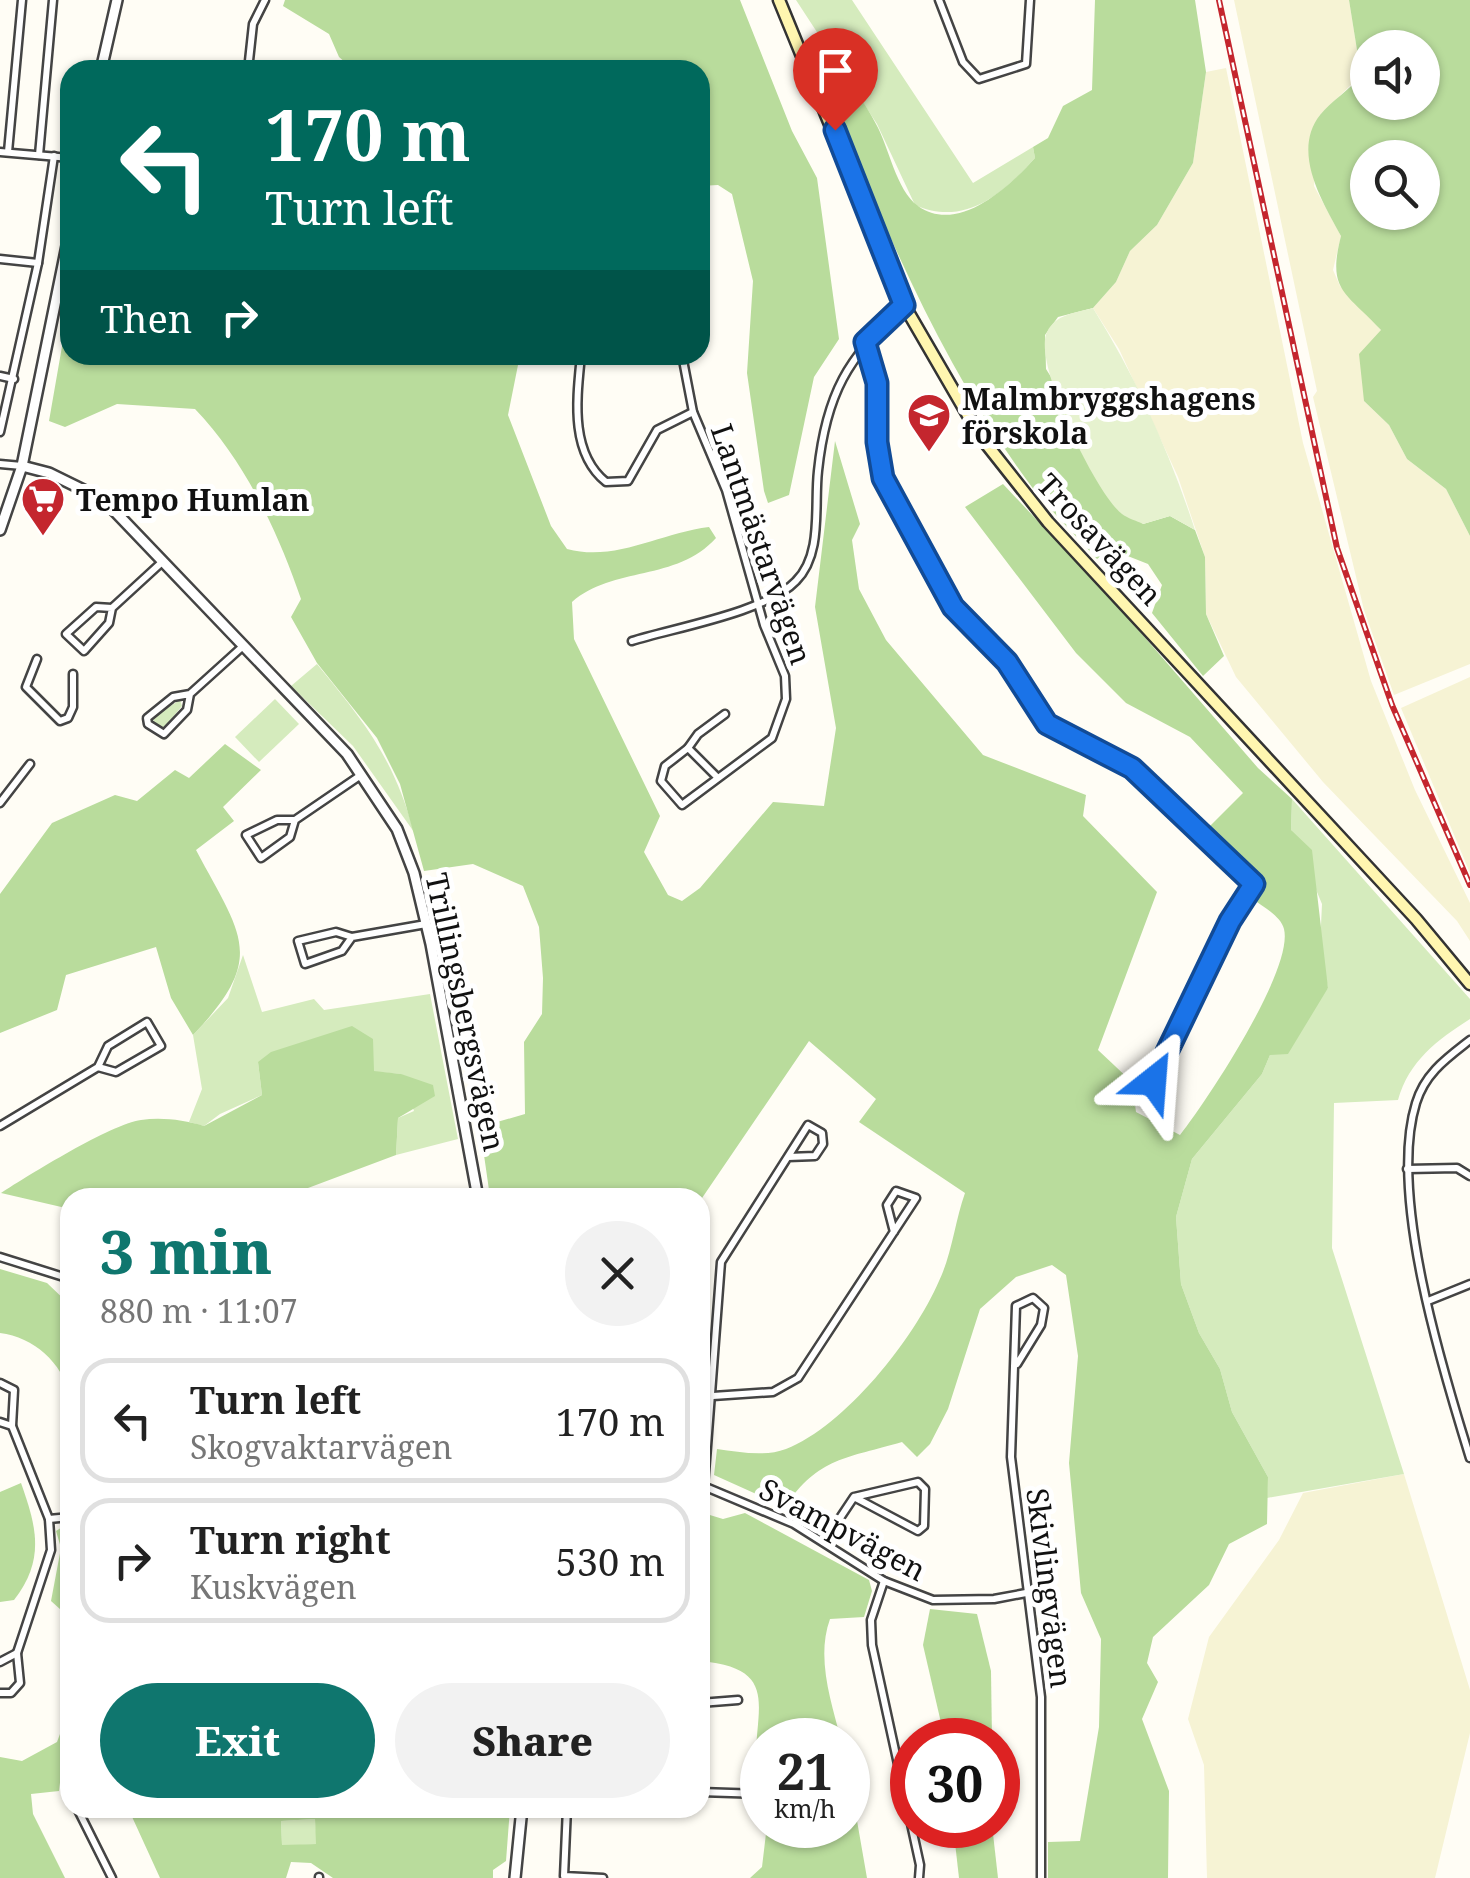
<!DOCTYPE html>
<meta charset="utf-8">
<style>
:root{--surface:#fff;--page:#f2f2f2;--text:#222;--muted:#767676;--line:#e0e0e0;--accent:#0f766e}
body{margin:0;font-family:"Noto Serif",serif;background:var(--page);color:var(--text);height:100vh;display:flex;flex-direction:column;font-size:38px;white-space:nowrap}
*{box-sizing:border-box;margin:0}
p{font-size:32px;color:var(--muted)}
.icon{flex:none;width:55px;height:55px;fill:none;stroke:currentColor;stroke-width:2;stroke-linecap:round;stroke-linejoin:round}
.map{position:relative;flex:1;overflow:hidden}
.panel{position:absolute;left:60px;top:1188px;width:650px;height:630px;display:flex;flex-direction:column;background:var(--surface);border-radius:30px;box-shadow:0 2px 8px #0004}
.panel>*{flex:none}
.banner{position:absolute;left:60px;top:60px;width:650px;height:305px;border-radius:30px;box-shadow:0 2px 8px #0004;background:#00695c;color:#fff;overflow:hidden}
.tools{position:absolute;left:1350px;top:30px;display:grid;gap:20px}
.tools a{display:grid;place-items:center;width:90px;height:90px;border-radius:50%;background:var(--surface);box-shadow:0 2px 8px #0004;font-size:50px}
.speed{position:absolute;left:740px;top:1718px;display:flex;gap:20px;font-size:50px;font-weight:700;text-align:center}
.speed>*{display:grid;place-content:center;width:130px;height:130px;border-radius:50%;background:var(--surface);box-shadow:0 2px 8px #0004;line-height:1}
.speed small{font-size:25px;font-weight:400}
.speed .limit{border:15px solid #d22;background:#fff;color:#111}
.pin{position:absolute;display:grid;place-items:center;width:85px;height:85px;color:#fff;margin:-102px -42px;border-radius:50% 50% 50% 0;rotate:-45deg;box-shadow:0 0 10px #0007}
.pin .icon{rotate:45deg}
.me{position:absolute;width:110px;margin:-55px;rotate:28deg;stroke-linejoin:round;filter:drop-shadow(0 0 8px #0008)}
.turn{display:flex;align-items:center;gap:35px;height:210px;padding:0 40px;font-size:45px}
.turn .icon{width:130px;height:130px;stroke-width:2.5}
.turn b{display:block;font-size:70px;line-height:85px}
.then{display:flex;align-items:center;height:95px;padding:0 40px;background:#0003;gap:20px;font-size:38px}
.round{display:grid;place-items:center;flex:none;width:105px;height:105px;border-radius:52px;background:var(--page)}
.head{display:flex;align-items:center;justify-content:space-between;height:170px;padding:0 40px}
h1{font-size:60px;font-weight:800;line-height:75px;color:var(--accent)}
.button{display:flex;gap:20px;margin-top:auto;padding:20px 40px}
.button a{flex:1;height:115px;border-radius:60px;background:var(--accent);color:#fff;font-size:40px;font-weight:800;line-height:115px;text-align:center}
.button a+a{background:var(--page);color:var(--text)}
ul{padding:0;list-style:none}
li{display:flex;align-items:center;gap:30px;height:125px;margin:0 20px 15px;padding:0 20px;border:5px solid var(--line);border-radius:30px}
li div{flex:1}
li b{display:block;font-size:38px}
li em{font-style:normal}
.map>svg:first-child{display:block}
.farmland{fill:#f6f3d4}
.green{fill:#d5ebbd}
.forest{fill:#b9dc9c;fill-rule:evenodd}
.pitch{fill:#e6f2cf}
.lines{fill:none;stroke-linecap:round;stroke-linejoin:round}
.minor-casing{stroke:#444;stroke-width:11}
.tertiary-casing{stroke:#444;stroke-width:14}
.secondary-casing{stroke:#333;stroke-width:15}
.minor{stroke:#fff;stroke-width:6}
.tertiary{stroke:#fff;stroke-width:9}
.secondary{stroke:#fff6b0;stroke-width:10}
.rail-casing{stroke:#c4262e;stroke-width:6}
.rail{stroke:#fff;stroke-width:2.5;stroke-dasharray:8;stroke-linecap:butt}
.route-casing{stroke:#114b97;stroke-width:25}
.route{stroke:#1a73e8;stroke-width:18}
.labels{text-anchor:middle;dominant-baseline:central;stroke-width:10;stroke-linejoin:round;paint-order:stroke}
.poi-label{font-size:30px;font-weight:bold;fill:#111;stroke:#fff;text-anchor:start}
.street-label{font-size:30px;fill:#111;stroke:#fff}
</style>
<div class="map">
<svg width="1470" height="1878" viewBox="0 0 1470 1878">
<rect width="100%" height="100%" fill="#fffdf5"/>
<g class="farmland">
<path d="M1234 0H1349L1361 75 1319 116 1314 186 1341 236 1333 270 1340 286 1381 330 1364 401 1389 425 1407 459 1446 489 1470 536V664L1394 695 1364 610 1313 397 1317 391Z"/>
<path d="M1226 68 1303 443 1371 681 1415 790 1470 903V941L1457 921 1323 782 1236 677 1206 614 1205 557 1178 477 1119 349 1093 308 1116 282 1130 251 1157 225 1193 163 1206 72Z"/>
<path d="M1470 677V873L1401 708Z"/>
<path d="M1404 1474 1470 1690V1733L1435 1878H1207L1204 1765 1188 1719 1209 1637 1279 1540 1303 1493Z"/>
</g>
<g class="green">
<path d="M796 0H852L973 183 1033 147 1035 158C1003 194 965 227 915 205L877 124Z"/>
<path d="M317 664C365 723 393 757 414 832L353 746 291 686Z"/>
<path d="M275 699 299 724 259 762 235 737Z"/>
<path d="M180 700 182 706 163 729 153 724 154 716Z"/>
<path d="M1292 799 1470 999V1019C1437 1040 1409 1061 1398 1100L1334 1103 1332 1248 1404 1474 1267 1498 1268 1477 1232 1412 1220 1369 1199 1333 1181 1284 1176 1217 1192 1159 1262 1074 1270 1055 1328 988 1320 947 1322 904 1291 830Z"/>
<path d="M243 955 262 1012 314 999 324 1010 430 994 458 1139 396 1155 398 1118 414 1111 401 1074 258 1062 262 1095 220 1114 204 1126 189 1122 202 1089 193 1035 228 998Z"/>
<path d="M315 1819 317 1844 282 1846 281 1821Z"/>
</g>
<g class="forest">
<path d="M285 0H740L792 131 817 178 839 339 814 377 789 495 768 503 764 491 747 373 753 281 732 194 718 185 700 186V70H354L339 57 329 34 283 6Z"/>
<path d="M1095 0H1195L1206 72 1193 163 1157 225 1130 251 1116 282 1093 308 1058 317 1045 335 1046 369 1143 524 1170 516 1195 530 1205 557 1206 614 1224 656 1203 676 1152 613 1162 585 1148 564 1110 549 1097 559C1074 533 1046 507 1026 479 934 353 875 207 819 63L832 61C849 81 864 101 876 124 889 147 896 190 918 206 958 235 1010 186 1035 158L1033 147 1048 138 1063 106 1092 90Z"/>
<path d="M1349 0H1470V536L1446 489 1407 459 1389 425 1364 401 1359 354 1381 330C1345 291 1327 291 1341 236 1323 203 1291 152 1320 115 1332 100 1349 91 1361 75ZM1368 48H1422V102H1368ZM1368 158H1422V212H1368Z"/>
<path d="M64 335H70V355H520L508 415 551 526 567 549C616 562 660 533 709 527L716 538C676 582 613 566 572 602L574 639 660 816 644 852 668 895 682 901 700 888 773 802 824 806 836 728 815 607 835 441 860 524 852 540 859 589 886 640 983 755 1086 795 1083 816 1157 892 1098 1050 1132 1082 1136 1112 1180 1135C1206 1102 1294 970 1284 929 1281 916 1262 906 1251 898L1263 880 1208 828 1243 793 1190 737 1126 703 1076 653 965 507 1003 484 1115 603 1258 768 1292 799 1291 830 1312 850 1328 988 1288 1054 1270 1055 1262 1074 1192 1159 1176 1217 1181 1284 1199 1333 1220 1369 1232 1412 1268 1477 1267 1524 1229 1544 1209 1585 1153 1637 1147 1663 1158 1682 1142 1719 1169 1791 1168 1878H1048V1842L1080 1841 1099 1727 1101 1639 1081 1593 1069 1463 1078 1356 1066 1275 1052 1265 1016 1277 980 1309 948 1409 930 1444 917 1457 902 1442C848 1458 818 1457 785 1507L714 1475 717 1449C739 1452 765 1457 786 1449 845 1426 914 1339 939 1281 952 1254 955 1221 965 1193L859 1122 876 1099 809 1041 700 1201 490 1197 480 1127 525 1114 524 1042 542 1014 543 978 539 927 523 886 473 864 424 871 400 784 377 738 317 663 291 617 301 599C278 532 245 461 195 409L117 404 65 427 49 421Z"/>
<path d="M225 744 261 770 223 807 234 821 196 850C241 935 268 957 193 1035L171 998 156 947 66 975 57 1010 0 1033V894L52 823 115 795 137 801 175 770 189 778Z"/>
<path d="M352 1026 373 1039 374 1071 401 1074 433 1085 435 1096 398 1118 396 1155 284 1197 70 1198V1209L1 1193C29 1175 111 1124 141 1120 162 1117 184 1120 204 1126L262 1095 258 1062 271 1052Z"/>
<path d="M0 1269 47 1283 70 1305C63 1335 70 1364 70 1395 62 1363 34 1337 0 1333Z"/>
<path d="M21 1483C37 1528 45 1560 14 1600L0 1602V1492Z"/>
<path d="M700 1512 723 1519 745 1513 869 1580 872 1591 864 1617 830 1619C816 1658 831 1701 841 1740H762V1780L757 1779C749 1715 788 1669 700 1661Z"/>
<path d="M70 1522V1618L51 1601 61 1548 56 1531Z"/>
<path d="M930 1609 977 1614 991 1671 992 1740H945L923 1645Z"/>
<path d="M70 1707V1759L61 1774 59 1791 31 1794 33 1814 65 1878H0V1757L22 1761 57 1742Z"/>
<path d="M848 1769 867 1878H750L762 1867 767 1825H848Z"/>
<path d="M128 1808H452L464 1815 480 1808H510L506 1861 493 1870V1878H333L311 1863 291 1862 286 1878H160ZM315 1819 316 1844 282 1845 281 1821Z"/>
<path d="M953 1825H992L998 1878H959Z"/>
</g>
<path class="pitch" d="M1093 308C1136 377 1170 453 1195 530L1170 516 1143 524C1137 521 1127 518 1122 514 1096 494 1032 362 1047 332 1056 314 1075 313 1093 308Z"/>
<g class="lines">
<defs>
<g id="minor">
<path d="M939 0 963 62 979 79 1026 64 1030 0"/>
<path d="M248 70 253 24 265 0"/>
<path d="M0 152 70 158"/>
<path d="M8 152 22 0"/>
<path d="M39 155 53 0"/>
<path d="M0 259 38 263"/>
<path d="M865 342 877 383 878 460 883 478 939 586 973 630 1007 662 1047 723 1132 769 1254 884 1230 921 1153 1081"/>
<path d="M581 355C577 397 569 452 606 482L628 481 657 430 693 412"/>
<path d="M682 355 693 412 726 490 764 625 785 676 786 699 772 738 682 805 661 781 665 766 688 748 716 776"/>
<path d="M0 376 14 379"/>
<path d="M0 432 38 263 54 156"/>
<path d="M0 464 22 466"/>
<path d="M112 608 96 607 66 634 84 651 109 623 112 608 161 563"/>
<path d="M632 641C673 628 767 612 796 581 823 554 814 506 818 471 826 394 848 357 903 306"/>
<path d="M37 659 26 687 60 721 68 718 73 707V674"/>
<path d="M190 694 173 697 147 718 148 724 164 734 187 710 190 694 242 647"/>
<path d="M688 748 698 734 725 714"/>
<path d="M0 803 30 764"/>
<path d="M295 820H277L246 835 261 858 290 837 295 820 361 775"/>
<path d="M352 937 336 932 298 941 305 964 342 951 352 937 426 924"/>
<path d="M1470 1040C1447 1058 1425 1073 1416 1103 1388 1193 1442 1368 1470 1458"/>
<path d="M0 1126 98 1067 108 1046 147 1022 161 1046 116 1072 98 1067"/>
<path d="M1407 1169 1457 1168 1470 1176"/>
<path d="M0 1257 70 1279"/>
<path d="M1428 1301 1470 1284"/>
<path d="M1017 1364 1041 1325 1044 1308 1033 1298 1016 1306 1011 1457 1041 1697V1878"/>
<path d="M0 1383 14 1390 12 1426 49 1519 51 1550 17 1653 20 1683 11 1693H0"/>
<path d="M713 1396 773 1392 798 1378 916 1198 896 1191 887 1205 894 1232"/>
<path d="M0 1422 12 1426"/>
<path d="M701 1485 794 1524 884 1581 933 1600 994 1599 1026 1593"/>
<path d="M704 1486 721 1262 808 1125 822 1133 823 1144 815 1156 788 1157"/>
<path d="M49 1519 70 1517"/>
<path d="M824 1542 854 1497 918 1482 925 1489 924 1526 918 1531 854 1497"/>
<path d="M884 1581 871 1620 872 1645 920 1865 919 1878"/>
<path d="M0 1662 17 1653"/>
<path d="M700 1703 738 1700"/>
<path d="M700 1792 762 1794"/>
<path d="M77 1808 112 1878"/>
<path d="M567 1808 564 1876 603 1878"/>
<path d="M319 1878V1877"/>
</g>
<g id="tertiary">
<path d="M101 70 117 0"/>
<path d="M22 466 49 473 104 500 347 754 397 829 414 873 431 944 478 1198"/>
<path d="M0 530 22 466 70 231"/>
<path d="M515 1878 522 1808"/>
</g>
<path id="secondary" d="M779 0 904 305 980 436 1048 522 1416 919 1470 984"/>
</defs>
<use href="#minor" class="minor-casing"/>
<use href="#tertiary" class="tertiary-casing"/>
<use href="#secondary" class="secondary-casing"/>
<use href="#minor" class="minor"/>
<use href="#tertiary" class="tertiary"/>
<use href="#secondary" class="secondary"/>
<defs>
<path id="rail" d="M1219 0 1337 548 1392 705 1470 885"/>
</defs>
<use href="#rail" class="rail-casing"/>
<use href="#rail" class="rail"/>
</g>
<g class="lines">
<defs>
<path id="route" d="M835 130 904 305 865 342 877 383V442L883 478 953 607 1007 662 1047 724 1132 768 1254 884 1230 921 1153 1081"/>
</defs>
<use href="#route" class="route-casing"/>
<use href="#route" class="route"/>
</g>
<defs>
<symbol id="school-pin" viewBox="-11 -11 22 30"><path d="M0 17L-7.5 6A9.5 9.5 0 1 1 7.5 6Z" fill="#c4262e" stroke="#fff"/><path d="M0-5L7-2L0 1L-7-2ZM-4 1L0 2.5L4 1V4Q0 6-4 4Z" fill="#fff"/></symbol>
<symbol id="supermarket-pin" viewBox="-11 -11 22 30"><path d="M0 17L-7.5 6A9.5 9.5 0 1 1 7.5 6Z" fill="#c4262e" stroke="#fff"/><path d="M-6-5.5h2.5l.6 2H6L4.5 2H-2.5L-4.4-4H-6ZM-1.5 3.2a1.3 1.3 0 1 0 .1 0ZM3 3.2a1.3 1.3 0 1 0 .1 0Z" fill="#fff"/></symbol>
</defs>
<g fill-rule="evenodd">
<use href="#school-pin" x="904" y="390" width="50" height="68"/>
<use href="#supermarket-pin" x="18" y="474" width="50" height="68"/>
</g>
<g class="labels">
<g class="poi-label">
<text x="962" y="398">Malmbryggshagens<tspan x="962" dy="34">förskola</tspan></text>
<text x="76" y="499">Tempo Humlan</text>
</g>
<g class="street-label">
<text transform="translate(1100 539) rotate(47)">Trosavägen</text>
<text transform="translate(762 544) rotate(71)">Lantmästarvägen</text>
<text transform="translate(466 1012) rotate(78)">Trillingsbergsvägen</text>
<text transform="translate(843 1529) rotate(28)">Svampvägen</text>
<text transform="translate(1050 1588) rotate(83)">Skivlingvägen</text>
</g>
</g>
</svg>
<div class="tools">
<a><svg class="icon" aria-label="sound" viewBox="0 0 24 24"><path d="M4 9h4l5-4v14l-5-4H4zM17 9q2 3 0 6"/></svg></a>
<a><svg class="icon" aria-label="search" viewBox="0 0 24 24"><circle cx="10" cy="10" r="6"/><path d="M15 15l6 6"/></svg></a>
</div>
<div class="speed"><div>21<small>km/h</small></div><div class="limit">30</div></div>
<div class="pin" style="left:835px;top:130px;background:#d93025"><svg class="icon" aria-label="arrive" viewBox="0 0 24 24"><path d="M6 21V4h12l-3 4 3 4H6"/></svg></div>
<svg class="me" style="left:1153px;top:1081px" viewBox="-20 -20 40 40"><path d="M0-17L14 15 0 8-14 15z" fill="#1a73e8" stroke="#fff" stroke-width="4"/></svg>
<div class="banner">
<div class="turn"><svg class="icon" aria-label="left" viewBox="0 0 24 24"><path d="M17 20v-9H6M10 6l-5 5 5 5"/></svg><div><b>170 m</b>Turn left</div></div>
<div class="then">Then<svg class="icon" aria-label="right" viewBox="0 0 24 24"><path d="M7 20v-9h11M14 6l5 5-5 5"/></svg></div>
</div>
<section class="panel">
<div class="head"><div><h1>3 min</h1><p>880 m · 11:07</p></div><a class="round"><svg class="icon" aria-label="close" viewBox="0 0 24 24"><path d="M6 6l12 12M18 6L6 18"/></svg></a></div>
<ul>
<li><svg class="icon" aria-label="left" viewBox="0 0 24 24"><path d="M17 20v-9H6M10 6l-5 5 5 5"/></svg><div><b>Turn left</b><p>Skogvaktarvägen</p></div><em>170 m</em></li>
<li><svg class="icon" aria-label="right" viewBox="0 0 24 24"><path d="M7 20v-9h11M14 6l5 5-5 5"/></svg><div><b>Turn right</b><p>Kuskvägen</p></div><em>530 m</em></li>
</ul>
<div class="button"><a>Exit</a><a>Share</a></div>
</section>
</div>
